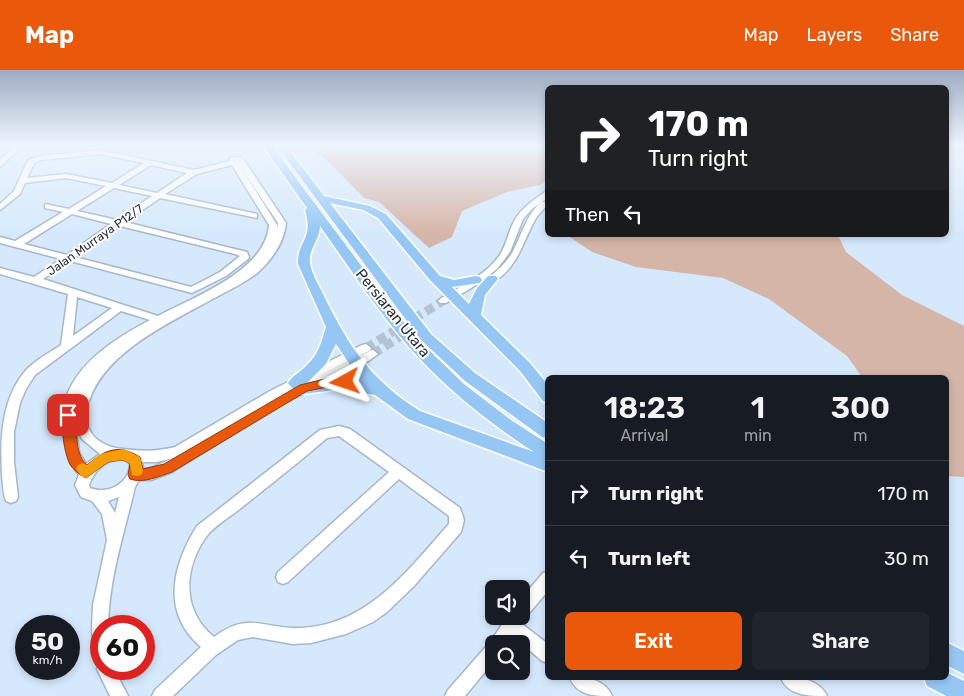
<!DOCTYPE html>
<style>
:root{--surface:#171b24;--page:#20242c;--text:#f1f3f6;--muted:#9ea1a6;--line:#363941;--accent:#ea580c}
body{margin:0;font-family:Rubik,sans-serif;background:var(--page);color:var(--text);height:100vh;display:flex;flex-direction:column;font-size:19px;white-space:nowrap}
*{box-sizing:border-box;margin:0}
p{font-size:16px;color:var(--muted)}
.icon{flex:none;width:28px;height:28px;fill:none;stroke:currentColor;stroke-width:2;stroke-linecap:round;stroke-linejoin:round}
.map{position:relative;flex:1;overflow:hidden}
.drawer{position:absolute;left:545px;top:305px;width:404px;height:305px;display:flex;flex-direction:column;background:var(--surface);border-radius:8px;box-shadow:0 2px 8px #0003}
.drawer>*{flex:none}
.hud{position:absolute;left:545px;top:15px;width:404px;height:152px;border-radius:8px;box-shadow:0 2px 8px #0003;background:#202124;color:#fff;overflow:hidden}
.controls{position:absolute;left:485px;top:510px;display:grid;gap:10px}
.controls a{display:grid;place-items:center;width:45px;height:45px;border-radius:8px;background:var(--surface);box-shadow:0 2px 8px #0003;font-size:25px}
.speed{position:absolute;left:15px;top:545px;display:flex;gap:10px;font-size:25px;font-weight:700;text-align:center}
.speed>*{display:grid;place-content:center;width:65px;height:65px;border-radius:50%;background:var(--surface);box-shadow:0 2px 8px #0003;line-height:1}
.speed small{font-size:12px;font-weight:400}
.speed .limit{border:8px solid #d22;background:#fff;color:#111}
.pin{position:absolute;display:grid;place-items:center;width:42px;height:42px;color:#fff;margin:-21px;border-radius:10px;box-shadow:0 2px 8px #0006}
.me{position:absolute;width:55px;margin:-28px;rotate:265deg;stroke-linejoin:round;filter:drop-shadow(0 0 4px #0008)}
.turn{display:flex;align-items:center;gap:18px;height:105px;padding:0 20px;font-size:22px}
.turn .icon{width:65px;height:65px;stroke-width:2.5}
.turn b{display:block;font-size:35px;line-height:42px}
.then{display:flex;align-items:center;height:48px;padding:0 20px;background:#0003;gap:10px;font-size:19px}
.eta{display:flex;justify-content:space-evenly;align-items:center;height:85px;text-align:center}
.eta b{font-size:30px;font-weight:600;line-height:35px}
.cta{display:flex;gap:10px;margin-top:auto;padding:10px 20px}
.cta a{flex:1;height:58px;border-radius:8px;background:var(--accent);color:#fff;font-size:20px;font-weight:600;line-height:58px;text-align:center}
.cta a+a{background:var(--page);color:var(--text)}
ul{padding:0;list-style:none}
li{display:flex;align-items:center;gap:15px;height:65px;padding:0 20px;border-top:1px solid var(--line)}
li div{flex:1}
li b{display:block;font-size:19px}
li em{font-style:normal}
header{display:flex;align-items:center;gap:30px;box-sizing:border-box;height:70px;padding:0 25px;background:var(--accent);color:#fff}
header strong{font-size:24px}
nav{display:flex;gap:28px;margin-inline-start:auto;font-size:18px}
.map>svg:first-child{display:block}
.green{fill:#d5b5a7}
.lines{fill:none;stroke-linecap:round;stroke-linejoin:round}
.minor-tunnel{stroke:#b3c3d4;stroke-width:9;stroke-dasharray:9 5;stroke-linecap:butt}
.minor-casing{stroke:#a5b7c9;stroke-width:3}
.major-casing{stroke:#fff;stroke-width:3}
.minor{fill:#fff;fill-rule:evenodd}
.major{fill:#96c7f4;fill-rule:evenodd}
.route{fill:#ea580c;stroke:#983908}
.slow{fill:#f59e0b}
.labels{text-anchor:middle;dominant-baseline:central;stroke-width:4;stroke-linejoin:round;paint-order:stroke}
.far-street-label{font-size:12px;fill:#252d34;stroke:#fff}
.street-label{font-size:15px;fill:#252d34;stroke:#fff}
</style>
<header>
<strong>Map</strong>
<nav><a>Map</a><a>Layers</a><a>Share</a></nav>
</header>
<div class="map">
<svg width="964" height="626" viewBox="0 0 964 626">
<rect width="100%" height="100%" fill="#d6e9fc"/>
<g class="green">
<path d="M306 76H540L547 83V110L540 115 507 122 462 141 452 167 429 178 379 132 364 128 326 89Z"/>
<path d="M567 165H838L846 182 902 225 964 256V407L946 406V308L862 307 847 286 769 229 723 208 636 197 592 182Z"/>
</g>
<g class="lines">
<g class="minor-tunnel">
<path d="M366 278 443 231"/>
<path d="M373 284 412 259"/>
</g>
<defs>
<g id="minor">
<path d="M15 76H23L0 97V90Z"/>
<path d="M100 80 194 100 230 91V88L242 87 286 153C284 173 271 191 256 204 245 212 232 219 220 225 177 249 110 278 91 326 86 336 84 348 89 359 95 372 110 378 123 379 143 381 154 382 175 377L270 321 362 275 366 274 371 278 370 281 311 310 369 281 373 280 378 284 360 297 284 333 172 402 151 410H139L135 417C124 464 109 508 108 556H101V585L95 583 93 577 92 556 93 535 107 470 102 444 92 431 81 427 75 415 79 405C69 393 64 378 64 362 63 356 62 349 63 343 67 298 114 269 150 250L121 241 35 305 26 319 20 333 14 362V392L18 427 16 431 11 433 6 431C3 423 3 414 2 405 0 369 1 328 27 299 36 290 50 282 61 275L68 224 0 204V198L34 207 61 189 0 173V167L15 171 63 142 45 138V134L69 139 106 116 66 108 25 113 20 124 0 140V134L14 121 28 90 40 86ZM100 84 144 93 112 113 66 104 27 108 34 93 41 90ZM151 95 187 103 157 123 119 115ZM232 95 269 155C266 201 193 227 158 246L43 209 70 191 192 223 226 206 248 189 249 187 247 182 125 152 160 128 257 148V144L165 124 197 104ZM240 96 278 153 277 159V155ZM114 118 152 126 117 150 77 141ZM72 144 111 154 67 185 24 174ZM120 156 235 184 240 186 220 202 191 217 75 187ZM77 227 112 238 73 266ZM75 354 82 369 100 384 86 394 79 382ZM173 388 151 398 143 399 142 392H157ZM118 389 126 390 130 393C130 413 109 425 90 418L89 415C94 401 103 392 118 389ZM119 427 115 443 108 431Z"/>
<path d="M545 122H548V128L533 138 523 149 510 182 497 199 476 215 446 233H440L438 231 440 229C459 217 485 206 499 186 505 178 507 167 511 158 517 141 531 132 545 122Z"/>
<path d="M541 132H547L548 135C543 140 538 144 535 150 522 173 520 192 498 209 492 214 488 218 481 217V213C493 205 504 196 512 183 522 165 525 147 541 132Z"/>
<path d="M339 356 350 359 460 438 464 450 461 462 414 516 387 542 373 552 346 564 311 573 293 574 253 567 238 570 216 585 173 626H152L155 620 201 577C161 543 172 496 197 456L320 360ZM339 366 389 402 278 502 276 507 278 512 283 514 288 512 399 409 449 446V454C408 500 368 555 301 558 264 560 250 540 214 567 182 541 183 500 206 467 214 456 230 447 241 438 270 415 299 392 327 368Z"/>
<path d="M548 501V521L524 549 522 554 548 574V593L542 591 513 566 507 574H494V591L465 626H445L448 620 490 572 508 546H521V529L543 503Z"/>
<path d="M101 592V599H114L128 626H110L97 599Z"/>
<path d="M570 608C585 606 605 609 612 626 595 626 577 626 570 608Z"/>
<path d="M781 608C797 606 819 609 827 626 810 626 788 626 781 608Z"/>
</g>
<g id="major">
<path d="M263 76H272L401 249 429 280 464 314 511 350 548 374V402L408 349 375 325 341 319 304 324 291 317 288 313C292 306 300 302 306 296 319 284 321 273 326 257L298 194C297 170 314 171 305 140L307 138ZM320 156C352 201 382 248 419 288 453 324 492 355 534 382L420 341C372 311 349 277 325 228 320 217 312 205 310 193 308 180 320 169 320 156ZM336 274 360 310 333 308 308 312 326 294Z"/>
<path d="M277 76H286L324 126 370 136 386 144 440 206 454 210 476 206 480 207 482 210 480 213 452 217 469 234 477 218 488 206H496L498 209 485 225 481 245 530 293 548 315V333L543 331 520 301 430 210 378 148 363 140 330 133 431 264 475 303 548 353V368L542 367 465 311 421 270Z"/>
<path d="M946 572 964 581V604L946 595Z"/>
<path d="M946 602 964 611V626H946L927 616 924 608H946Z"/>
</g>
</defs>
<use href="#minor" class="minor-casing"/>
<use href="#major" class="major-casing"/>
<use href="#minor" class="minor"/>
<use href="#major" class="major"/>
</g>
<linearGradient id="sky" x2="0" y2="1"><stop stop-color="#9facc3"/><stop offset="0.46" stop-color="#edf5fe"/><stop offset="1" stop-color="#edf5fe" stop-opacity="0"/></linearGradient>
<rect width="964" height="164" fill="url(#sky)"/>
<path class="route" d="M333 307 345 308 350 312 345 317 333 316 307 321 172 402C160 406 143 414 130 409L128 405 130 394 123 390 108 392 86 408C81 406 75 401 71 396 65 388 59 351 64 342H72C80 358 72 381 87 395 106 379 118 374 140 387L143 399 164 394 300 315Z"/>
<path class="slow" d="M124 379 140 387 143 401 141 405 137 406 132 405 130 394 123 390 108 392 86 408 82 407 76 399 78 395 82 393 87 395 100 384Z"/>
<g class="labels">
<g class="far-street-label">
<text transform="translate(95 170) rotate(-35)">Jalan Murraya P12/7</text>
</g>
<g class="street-label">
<text transform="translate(393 243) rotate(51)">Persiaran Utara</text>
</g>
</g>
</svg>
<div class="controls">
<a><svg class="icon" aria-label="sound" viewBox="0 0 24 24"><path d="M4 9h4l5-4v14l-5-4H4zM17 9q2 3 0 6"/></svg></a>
<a><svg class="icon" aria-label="search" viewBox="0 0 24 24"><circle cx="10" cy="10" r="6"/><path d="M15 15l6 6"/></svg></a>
</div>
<div class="speed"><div>50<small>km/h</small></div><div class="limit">60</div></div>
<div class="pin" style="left:68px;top:345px;background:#d93025"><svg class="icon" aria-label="arrive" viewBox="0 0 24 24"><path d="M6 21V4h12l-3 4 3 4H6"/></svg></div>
<svg class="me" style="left:345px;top:312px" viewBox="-20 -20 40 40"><path d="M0-17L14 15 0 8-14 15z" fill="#ea580c" stroke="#fff" stroke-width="4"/></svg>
<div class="hud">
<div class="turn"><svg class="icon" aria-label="right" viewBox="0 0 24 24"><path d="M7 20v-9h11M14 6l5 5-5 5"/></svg><div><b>170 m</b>Turn right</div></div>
<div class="then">Then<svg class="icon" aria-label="left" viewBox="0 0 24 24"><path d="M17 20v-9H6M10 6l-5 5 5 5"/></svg></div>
</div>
<section class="drawer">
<div class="eta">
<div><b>18:23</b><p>Arrival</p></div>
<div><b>1</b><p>min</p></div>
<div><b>300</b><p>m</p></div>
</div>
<ul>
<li><svg class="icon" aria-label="right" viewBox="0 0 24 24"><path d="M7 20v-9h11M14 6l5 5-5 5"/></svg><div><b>Turn right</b></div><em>170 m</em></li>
<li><svg class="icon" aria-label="left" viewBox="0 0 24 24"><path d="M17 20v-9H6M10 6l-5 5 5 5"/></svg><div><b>Turn left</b></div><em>30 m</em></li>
</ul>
<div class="cta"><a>Exit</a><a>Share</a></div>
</section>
</div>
